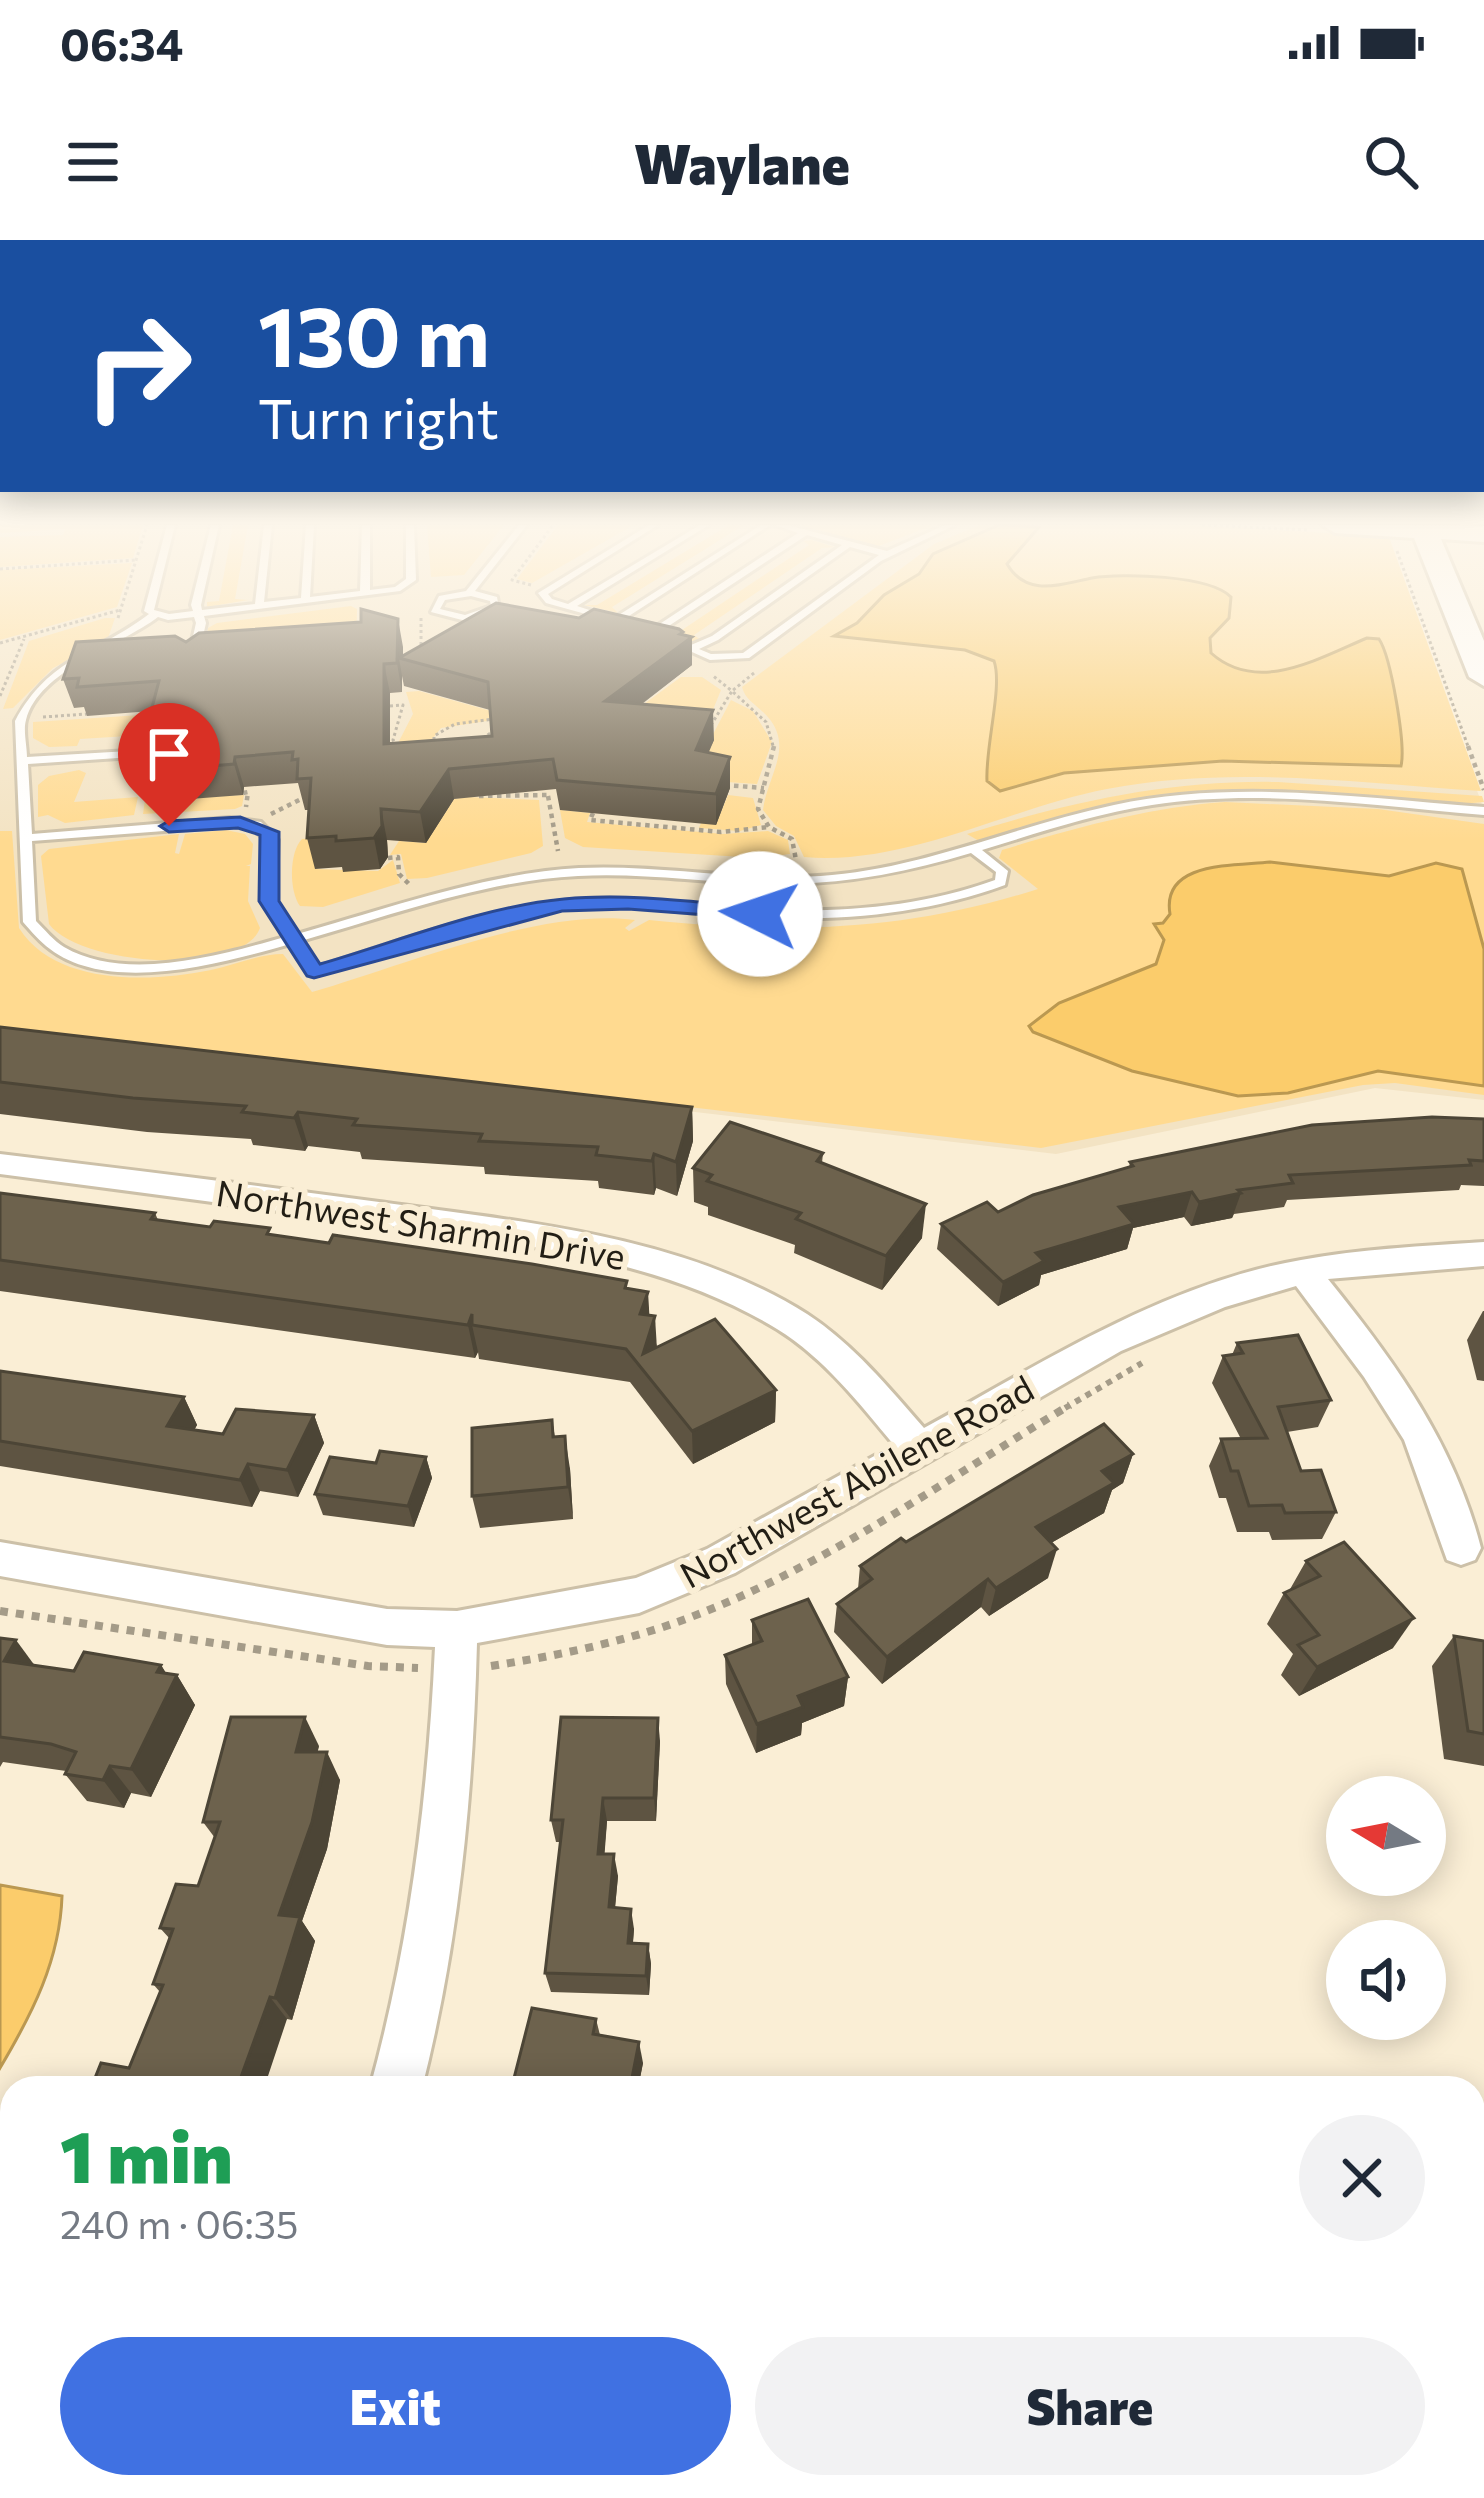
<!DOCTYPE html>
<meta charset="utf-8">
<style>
:root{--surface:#fff;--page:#f2f2f3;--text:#1f2937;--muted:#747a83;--accent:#4071e2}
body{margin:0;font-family:Commissioner,sans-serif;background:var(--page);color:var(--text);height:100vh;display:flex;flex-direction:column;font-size:45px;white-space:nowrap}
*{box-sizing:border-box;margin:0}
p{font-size:39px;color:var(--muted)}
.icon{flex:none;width:66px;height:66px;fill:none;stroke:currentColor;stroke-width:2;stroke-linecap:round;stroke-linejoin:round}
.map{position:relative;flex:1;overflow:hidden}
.details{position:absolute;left:0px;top:1836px;width:1485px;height:423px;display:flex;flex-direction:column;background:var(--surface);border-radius:36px 36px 0 0;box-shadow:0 6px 30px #0003}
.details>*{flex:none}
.hud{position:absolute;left:0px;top:0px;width:1485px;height:252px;box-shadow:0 6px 30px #0003;background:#1a4fa0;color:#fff;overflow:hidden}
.needle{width:78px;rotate:280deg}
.fabs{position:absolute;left:1326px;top:1536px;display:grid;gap:24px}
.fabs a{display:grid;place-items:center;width:120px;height:120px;border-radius:50%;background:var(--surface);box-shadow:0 6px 30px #0003;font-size:60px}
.pin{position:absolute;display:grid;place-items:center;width:102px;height:102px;color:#fff;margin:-123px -51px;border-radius:50% 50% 50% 0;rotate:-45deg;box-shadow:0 0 12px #0007}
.pin .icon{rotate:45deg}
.me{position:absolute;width:132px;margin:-66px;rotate:274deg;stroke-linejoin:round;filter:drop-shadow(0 0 9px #0008)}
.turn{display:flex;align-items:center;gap:42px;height:252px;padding:0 60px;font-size:54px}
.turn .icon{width:156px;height:156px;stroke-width:2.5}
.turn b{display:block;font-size:84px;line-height:102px}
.round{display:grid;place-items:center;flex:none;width:126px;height:126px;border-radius:63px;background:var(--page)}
.headline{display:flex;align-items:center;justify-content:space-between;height:204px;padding:0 60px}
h1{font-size:72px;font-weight:800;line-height:90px;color:#1e9e55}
.primary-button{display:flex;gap:24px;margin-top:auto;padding:24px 60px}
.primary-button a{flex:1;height:138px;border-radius:72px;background:var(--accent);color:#fff;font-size:48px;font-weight:800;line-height:138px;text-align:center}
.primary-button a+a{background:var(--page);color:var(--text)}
.status{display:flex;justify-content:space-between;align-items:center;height:84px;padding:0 60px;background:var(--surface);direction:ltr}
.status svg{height:33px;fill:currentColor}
header{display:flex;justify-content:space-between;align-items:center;height:156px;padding:0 60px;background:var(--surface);font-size:54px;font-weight:800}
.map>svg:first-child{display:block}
.built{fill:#f3e3c3}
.green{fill:#ffda90}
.water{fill:#fbcc6b;stroke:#ba9851;stroke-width:3}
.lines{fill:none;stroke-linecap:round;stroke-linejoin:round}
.service-casing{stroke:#ccc0a8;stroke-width:6}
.minor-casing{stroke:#ccc0a8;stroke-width:6}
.secondary-casing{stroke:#ccc0a8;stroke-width:6}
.path-far3{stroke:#a49b88;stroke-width:3;stroke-dasharray:3 3;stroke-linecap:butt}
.path-far2{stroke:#a49b88;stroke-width:4.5;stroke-dasharray:4.5 4.5;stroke-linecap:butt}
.path-far1{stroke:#a49b88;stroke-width:6;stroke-dasharray:6 6;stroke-linecap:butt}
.path{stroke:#a49b88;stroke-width:8;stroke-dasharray:8 8;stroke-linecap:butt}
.service{fill:#fff;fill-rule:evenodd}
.minor{fill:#fff;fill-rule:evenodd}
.secondary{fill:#fff;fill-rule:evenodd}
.wall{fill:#5e5442;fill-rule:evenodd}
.shaded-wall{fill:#4c4536}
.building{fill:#6d624d;stroke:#4c4536;stroke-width:3}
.route{fill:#4071e2;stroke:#2a4993;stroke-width:3}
.labels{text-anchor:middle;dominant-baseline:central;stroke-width:12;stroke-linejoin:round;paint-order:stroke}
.street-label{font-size:36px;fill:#221e15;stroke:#faeed5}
</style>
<div class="status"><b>06:34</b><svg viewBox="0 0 49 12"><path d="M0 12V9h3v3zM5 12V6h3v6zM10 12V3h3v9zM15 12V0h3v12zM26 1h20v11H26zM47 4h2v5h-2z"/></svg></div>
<header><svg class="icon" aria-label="menu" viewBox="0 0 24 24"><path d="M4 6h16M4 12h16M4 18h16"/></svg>Waylane<svg class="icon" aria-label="search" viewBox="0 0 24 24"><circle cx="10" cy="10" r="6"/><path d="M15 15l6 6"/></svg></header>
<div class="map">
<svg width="1484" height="2258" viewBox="0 0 1484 2258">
<rect width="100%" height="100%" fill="#faeed5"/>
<path class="built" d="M0 285H1209L1367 295 1411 366 1484 570V860L1375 848 1056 914 0 791Z"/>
<g class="green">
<path d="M0 285H143L133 318 0 327V297L63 295 65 289 0 293Z"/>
<path d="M233 285H248L235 359 248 360 207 367V362L219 361Z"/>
<path d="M427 285H504L464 335 431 337Z"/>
<path d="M558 285H645L632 286 532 343 517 339Z"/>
<path d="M729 285H757H744L612 367 618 373 584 365H597Z"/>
<path d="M792 285H934L876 307Z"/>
<path d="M980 285H1190L1389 297 1481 551C1357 543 1230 525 1107 549 1008 568 906 626 804 617L794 596 776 586 763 570C767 536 795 507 767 476 757 465 745 460 742 447L934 304Z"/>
<path d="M812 300 834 307 822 308 694 395 702 401H686L679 392 809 305 803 301Z"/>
<path d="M132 323 117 367 0 400V330Z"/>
<path d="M351 366 357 369 356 402 204 410 208 388 217 383Z"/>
<path d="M105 378H115L107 401 53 428 13 468 3 469 29 401Z"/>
<path d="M681 437H702L721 450 706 487 633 472Z"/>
<path d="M419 451 495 472 487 481 441 488 429 503 396 507 413 474 406 452Z"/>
<path d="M731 460 753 471 772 502 757 544 697 540 713 501 710 500Z"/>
<path d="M141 475 147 478 141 502 129 503 128 496 80 499 77 506 49 507 33 498V482Z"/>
<path d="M79 530 86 533 74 562 138 557 134 575 65 583 48 575 38 577V545L49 536Z"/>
<path d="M1278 542 1482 556 1484 562C1417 569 1346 552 1280 550 1174 546 1079 570 979 601L967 594C1071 562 1168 540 1278 542Z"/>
<path d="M244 555 242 566 235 569 143 574 145 560Z"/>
<path d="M728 555 753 558 761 585 740 591 699 588 701 583 716 584Z"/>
<path d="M467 557 539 560 543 606 531 613 427 638 407 639 401 614 390 615 399 601 426 603 454 559Z"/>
<path d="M1225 562 1378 569 1484 584V855L1395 843 1363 845 1041 908 0 787V591H12L19 688C55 745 148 743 211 730 235 725 259 714 283 714L312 752C402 726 543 667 635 680L625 688 629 691 649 680C789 694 903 692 1038 649L999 618 1002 610C1077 587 1152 567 1225 562Z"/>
<path d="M560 570 590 573 587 582 723 594 768 591 788 600 790 614 758 618 583 607 565 598Z"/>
<path d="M226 590 245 594 253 604 251 624 246 626H250L248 661 260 688C242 737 80 726 49 684L41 616 49 609 179 594 175 613 179 614 185 594Z"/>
<path d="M316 598 315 629 378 631 393 620 400 643 323 667 300 666C289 651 289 612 302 599Z"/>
</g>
<g class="water">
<path d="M999 285 1039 287 1007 324C1027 358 1061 344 1092 338 1122 333 1210 335 1231 357L1229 378 1210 398 1211 413C1258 455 1319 418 1367 398L1379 399C1391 417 1406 505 1401 526L1223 521 1064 533 1000 551 987 541C985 507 1003 446 994 421L965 410 834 396 857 383 884 355 919 334 933 314Z"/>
<path d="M1270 622 1389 636 1436 623 1462 629 1484 709V846L1378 831 1288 853 1238 856 1132 831 1033 792 1029 786 1059 763 1156 724 1164 700 1154 684 1163 683 1170 674C1161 621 1234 626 1270 622Z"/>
<path d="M0 1645 62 1656C60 1720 32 1774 0 1828Z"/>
</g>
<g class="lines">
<defs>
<g id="service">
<path d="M167 285H175L154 370 169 374 193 371 191 365 211 285H219L201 365 202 370 255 364 264 285H272L264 362 301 358 306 285H314L310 357 360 351 362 285H370V350L395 347 406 339V285H414L416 340 400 351 204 376 206 383 199 414 194 417 189 414 196 383 194 377 168 380 158 377C120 406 39 430 26 480 23 490 27 506 27 517L163 509 169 512 163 515 28 524 32 594 230 578 261 582 278 600 275 661 297 694C385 669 487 633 579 628 663 624 748 643 832 635 929 626 1019 585 1114 565 1235 539 1362 558 1484 567V575C1375 566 1261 548 1152 565 1093 574 1038 593 982 610L1008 631 1005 645C912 679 815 683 716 675 671 671 625 663 579 667 487 674 402 712 314 736L309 735 290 704C224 723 110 755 50 709 40 702 31 691 23 682L15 481C50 416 95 415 149 374L144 371ZM230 586 253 588 266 601 263 661 285 697C221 715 126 743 64 707 54 701 45 690 36 681L32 601ZM971 613 996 632 995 640C907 672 815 674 722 667 676 664 631 656 585 659 493 665 405 700 317 727L301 701C389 676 487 640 578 636 649 632 719 645 790 644 852 643 911 631 971 613Z"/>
<path d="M519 285H527L475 351 497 357 499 369 466 381 431 372 439 356 466 351ZM471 356 490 361 491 366 465 375 440 369 445 360Z"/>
<path d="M649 285H658L548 354 552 359 568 364 700 285H709L577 366 614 378 761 285H770L618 383 546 363 538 353Z"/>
<path d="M775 285H787L887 311 945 285H955L881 321 749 418 710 420 665 400 670 397 691 405 712 396 842 305 807 295 655 395H649V391L798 293ZM850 307 879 315 743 413 711 414 699 409 718 400Z"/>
</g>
<g id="minor">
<path d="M0 914C126 929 253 945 379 962 523 982 681 995 807 1074 853 1104 888 1147 924 1188 1042 1123 1166 1043 1301 1020 1361 1009 1423 1006 1484 1002V1026L1328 1039C1395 1122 1454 1203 1481 1308L1475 1320 1461 1325 1447 1320 1404 1200 1364 1137 1296 1046 1225 1067 1121 1111 735 1333 639 1373 477 1403C473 1554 459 1702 422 1848H370C410 1703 428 1557 435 1407L387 1405 0 1336V1302L387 1369 457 1371 636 1338 707 1309 894 1205C859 1163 824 1118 777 1089 659 1017 516 1004 382 985 255 967 127 951 0 934Z"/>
<path d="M247 2247H307L305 2258H243Z"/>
</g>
<path id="secondary" d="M1322 285 1484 286V302L1441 299 1484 401V446L1469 437 1414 298 1335 293Z"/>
</defs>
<use href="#service" class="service-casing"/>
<use href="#minor" class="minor-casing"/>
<use href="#secondary" class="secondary-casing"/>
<g class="path-far3">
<path d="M1202 285 1309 290"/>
<path d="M1397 311 1469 509"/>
<path d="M0 329 136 320"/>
<path d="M531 345 512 340 553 285"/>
<path d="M118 378 147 285"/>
<path d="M421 378V413"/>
<path d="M0 403 120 370"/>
<path d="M754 433 732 451 766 482 774 509"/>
<path d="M0 456 24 399"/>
<path d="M390 466 403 465 393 500 397 509"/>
<path d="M43 477 87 474"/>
<path d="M711 485 732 451 712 435"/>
<path d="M478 502 500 486 491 483"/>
<path d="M434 506V496L455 484 494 479"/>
</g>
<g class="path-far2">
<path d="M774 506 758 569 769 587 792 599 796 620"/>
<path d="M1468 506 1484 550"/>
<path d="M725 545 764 548"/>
<path d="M243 553 248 552 246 567"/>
<path d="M479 556 548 555"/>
<path d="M548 556 558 611"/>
<path d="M593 573 590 580 721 592 769 587"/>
<path d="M271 574 305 557"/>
<path d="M388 618 398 617 399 634 409 644"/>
</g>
<path class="path-far1" d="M1065 1168 1142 1123"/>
<g class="path">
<path d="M0 1371 368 1426 418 1428"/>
<path d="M491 1426C549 1417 604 1406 660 1388 808 1339 938 1244 1070 1165"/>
</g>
<use href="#service" class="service"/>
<use href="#minor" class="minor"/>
<use href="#secondary" class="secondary"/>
</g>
<g class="wall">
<path d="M579 378 683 395 692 425 642 464 714 500 708 512 730 548 716 585 560 570 556 549 454 559 426 603 387 600 388 617 380 629 343 632 342 627 315 629 307 598 309 570H305L298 543 244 547 243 555 150 562 140 532 154 488 151 471 87 476 84 467 74 468 63 439 186 402 403 407V416ZM402 436 404 446 490 470 492 496 390 504V453L402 452Z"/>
<path d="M0 787 692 867 693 901 677 956 656 948 654 955 599 948 598 941 485 934 484 927 362 919 360 912 308 906 305 911 253 905 251 899 147 892 0 874Z"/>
<path d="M1484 879V946L1461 945 1459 950 1287 960 1284 967 1234 974 1232 978 1191 986 1184 977 1133 988 1127 1009 1041 1035 1039 1045 998 1066 937 1009 941 984 998 972 1129 928 1130 922Z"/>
<path d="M823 913 822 923 922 998 882 1050 794 1013 795 1005 708 975V967L694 962 693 928Z"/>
<path d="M0 953 155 973 158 980 628 1049 649 1076 657 1107 776 1150 775 1182 693 1224 630 1142 479 1119 478 1112 475 1118 0 1051Z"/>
<path d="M1483 1071H1484V1141L1477 1140 1467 1100Z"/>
<path d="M1237 1103 1331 1160 1318 1187 1287 1192 1301 1231 1336 1272 1322 1299 1272 1300 1269 1292H1237L1226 1258H1219L1209 1226 1221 1199H1241L1212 1143 1223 1116 1232 1115Z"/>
<path d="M0 1131 184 1157 197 1185 194 1190 223 1194 314 1175 324 1203 298 1257 260 1251 252 1267 0 1226Z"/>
<path d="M552 1180 555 1197 570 1229 573 1279 480 1288 472 1256Z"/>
<path d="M1133 1214 1123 1243 1112 1250 1104 1273 1051 1303 1048 1338 989 1376 981 1367 882 1444 834 1392 837 1364 858 1349 860 1326 906 1302Z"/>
<path d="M426 1217 432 1238 414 1287 323 1275 315 1254 376 1223Z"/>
<path d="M1306 1321 1393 1408 1299 1456 1281 1435 1293 1414 1267 1384 1284 1353 1289 1351Z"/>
<path d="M752 1380 848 1437 844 1466 802 1483 801 1495 756 1513 726 1444 725 1415 752 1405Z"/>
<path d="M1454 1396 1484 1401V1526L1444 1519 1432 1426Z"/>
<path d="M0 1398 35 1425 74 1431 161 1425 166 1434 177 1435 195 1465 151 1557 131 1553 124 1568 87 1561 65 1534 66 1531 3 1522 0 1527Z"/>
<path d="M660 1501 656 1581H607L604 1614 618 1636 615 1668 634 1689 633 1703 648 1704 651 1724 649 1755 551 1752 545 1733 561 1602H556L551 1580Z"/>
<path d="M319 1506 317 1512 340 1540 327 1609 302 1681 315 1701 292 1780 287 1779 129 1828 160 1752 153 1744 170 1699 160 1688 198 1646 215 1598 203 1582Z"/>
<path d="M596 1779 600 1795 643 1823 638 1848H515L513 1842Z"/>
</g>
<g class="shaded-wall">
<path d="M398 379 403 407V419L399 418 402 436V452L397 423Z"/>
<path d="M683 392V403L692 397V425L607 490 605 461Z"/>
<path d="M384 424 390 453V534L384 504Z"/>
<path d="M713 470 714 500 697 540 696 510Z"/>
<path d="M235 517 244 547 243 555 234 524Z"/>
<path d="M730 517V548L716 585V554Z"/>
<path d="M449 529 454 559 426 603 420 572Z"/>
<path d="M381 569 387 600 388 617 380 629 374 598Z"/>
<path d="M692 867 693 901 677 956 676 922Z"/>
<path d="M298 872 308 906 305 911 294 878Z"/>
<path d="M654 914 656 948 654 955 652 921Z"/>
<path d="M1192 952 1184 977 1133 988 1127 1009 1041 1035 1039 1045 998 1066 1003 1042 1036 1013 1119 967Z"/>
<path d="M1241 953 1232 978 1191 986 1199 962Z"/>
<path d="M926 964 922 998 882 1050 886 1016Z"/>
<path d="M648 1052 650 1085 640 1074Z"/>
<path d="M472 1074V1085L478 1112 475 1118 468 1085Z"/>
<path d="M655 1076 657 1110 643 1114Z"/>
<path d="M776 1150 775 1182 693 1224 692 1191Z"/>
<path d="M184 1157 197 1185 181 1214 167 1186Z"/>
<path d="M314 1175 324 1203 298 1257 287 1230Z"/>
<path d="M565 1196 570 1229 573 1279 568 1247Z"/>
<path d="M1133 1214 1123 1243 1112 1250 1104 1273 1028 1316 1036 1287 1102 1231Z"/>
<path d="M426 1217 432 1238 414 1287 408 1266Z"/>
<path d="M248 1224 260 1251 252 1267 240 1240Z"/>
<path d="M1057 1309 1048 1338 989 1376 996 1348Z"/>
<path d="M988 1339 981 1367 882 1444 887 1417Z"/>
<path d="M1414 1378 1393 1408 1299 1456 1317 1427Z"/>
<path d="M16 1400 38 1430 4 1421Z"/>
<path d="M161 1425 173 1444 177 1435 195 1465 151 1557 131 1529 157 1432Z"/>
<path d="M848 1437 844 1466 802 1483 801 1495 756 1513 757 1484 798 1456Z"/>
<path d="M305 1477 319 1506 311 1540 296 1512Z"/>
<path d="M658 1478 660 1501 656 1581 654 1558Z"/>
<path d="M327 1512 340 1540 327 1609 302 1681 315 1701 292 1780 275 1758 279 1675Z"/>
<path d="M110 1526 131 1553 124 1568 103 1540Z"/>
<path d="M603 1558 607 1581 603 1635 598 1614Z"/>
<path d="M614 1614 618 1636 613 1688 609 1667Z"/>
<path d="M631 1669 634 1689 631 1723 628 1703Z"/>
<path d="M648 1704 651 1724 649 1755 646 1736Z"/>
<path d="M270 1757 287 1779 264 1848H237Z"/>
<path d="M639 1802 643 1823 638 1848H630Z"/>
<path d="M91 2247H122L118 2258H87Z"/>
<path d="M553 2247H562L560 2258H550Z"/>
</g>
<g class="building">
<path d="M496 363 579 378 594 369 679 389 683 392 680 394 692 397 605 461 713 470 696 510 730 517 716 554 557 540 553 519 449 529 420 572 381 569 382 586 374 598 336 601V596L307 598 311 538 297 539 298 519 292 520 293 512 235 517 234 524 140 532 147 490 175 483 167 474 150 475 159 441 77 447 79 438 63 439 76 402 175 396 186 402 199 393 361 382V369L398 379 397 423 384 424V504L492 496 488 442 399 418Z"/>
<path d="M0 787 692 867 676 922 654 914 652 921 596 915 598 907 479 901 482 894 353 885 357 879 298 872 294 878 242 872 246 866 133 858 0 842Z"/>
<path d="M1432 877 1484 879V921L1469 920 1471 925 1289 935 1293 943 1238 950 1241 953 1199 962 1192 952 1119 967 1134 984 1036 1013 1044 1021 1003 1042 941 984 987 962 998 972 1033 955 1133 926 1130 922 1312 885Z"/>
<path d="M730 882 823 913 817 921 926 964 886 1016 796 979 801 973 707 941 712 935 693 928Z"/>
<path d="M0 953 155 973 151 979 210 987 214 981 270 988 267 994 329 1003 333 995 532 1024 627 1041 625 1048 648 1052 640 1074 655 1076 643 1114 715 1079 776 1150 692 1191 626 1109 472 1085V1074L468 1085 0 1020Z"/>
<path d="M1298 1095 1331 1160 1278 1167 1301 1231 1321 1230 1336 1272 1285 1273 1282 1265 1249 1266 1238 1231H1231L1221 1199 1267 1198 1223 1116 1243 1113 1237 1103Z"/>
<path d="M0 1131 184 1157 167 1186 223 1194 236 1169 314 1175 287 1230 248 1224 240 1240 0 1201Z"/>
<path d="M552 1180 553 1197 565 1196 568 1247 472 1256V1188Z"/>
<path d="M1104 1184 1133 1214 1102 1231 1114 1243 1036 1287 1057 1309 996 1348 988 1339 887 1417 837 1364 872 1339 860 1326 901 1298 906 1302Z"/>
<path d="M380 1211 426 1217 408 1266 315 1254 330 1217 376 1223Z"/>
<path d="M1344 1302 1414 1378 1317 1427 1298 1405 1319 1395 1284 1353 1320 1336 1306 1321Z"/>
<path d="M808 1359 848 1437 798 1456 803 1467 757 1484 725 1415 762 1401 752 1380Z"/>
<path d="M1454 1396 1484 1401V1494L1468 1491Z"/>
<path d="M0 1398 16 1400 4 1421 74 1431 84 1412 161 1425 157 1432 177 1435 131 1529 110 1526 103 1540 65 1534 76 1512 51 1504 0 1497Z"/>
<path d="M231 1477H305L296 1512H327L312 1582 279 1675 300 1677 275 1758 270 1757 237 1848H91L101 1823 129 1828 163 1745 153 1744 173 1689 160 1688 176 1644 198 1646 220 1582H203Z"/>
<path d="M561 1477 658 1478 654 1558H603L598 1614H614L609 1667 631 1669 628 1703 648 1704 646 1736 545 1733 563 1580H551Z"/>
<path d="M532 1768 596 1779 593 1794 639 1802 630 1848H540L513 1842Z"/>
<path d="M0 2171 12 2174V2247H91L87 2258H0Z"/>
<path d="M412 2247H553L550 2258H409Z"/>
</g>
<linearGradient id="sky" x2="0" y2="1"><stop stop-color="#afbeb6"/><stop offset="0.47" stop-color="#fdf7ec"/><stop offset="1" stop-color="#fdf7ec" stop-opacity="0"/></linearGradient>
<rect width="1484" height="601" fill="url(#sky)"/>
<path class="route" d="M240 577 279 592V661L320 724C396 702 485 666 564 659 629 653 695 662 760 668L770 674 760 679 628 669 562 671 314 738 307 736 259 661 260 595 238 588 169 592 160 586 169 581Z"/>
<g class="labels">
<g class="street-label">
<text transform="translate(421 983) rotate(9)">Northwest Sharmin Drive</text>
<text transform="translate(856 1240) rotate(-29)">Northwest Abilene Road</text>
</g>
</g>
</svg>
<div class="fabs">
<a><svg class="needle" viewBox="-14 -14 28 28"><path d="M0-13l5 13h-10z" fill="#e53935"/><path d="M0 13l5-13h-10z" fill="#747a83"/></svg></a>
<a><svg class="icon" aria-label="sound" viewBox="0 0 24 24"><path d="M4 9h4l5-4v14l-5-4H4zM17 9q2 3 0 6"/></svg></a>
</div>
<div class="pin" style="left:169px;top:586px;background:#d93025"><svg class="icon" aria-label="arrive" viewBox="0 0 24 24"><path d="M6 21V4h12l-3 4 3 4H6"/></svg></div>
<svg class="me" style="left:760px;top:674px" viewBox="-20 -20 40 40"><circle r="19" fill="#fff"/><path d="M0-13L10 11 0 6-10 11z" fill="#4071e2"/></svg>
<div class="hud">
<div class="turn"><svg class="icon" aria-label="right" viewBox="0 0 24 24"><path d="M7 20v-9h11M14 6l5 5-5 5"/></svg><div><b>130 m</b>Turn right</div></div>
</div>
<section class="details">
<div class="headline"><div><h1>1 min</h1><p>240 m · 06:35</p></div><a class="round"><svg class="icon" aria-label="close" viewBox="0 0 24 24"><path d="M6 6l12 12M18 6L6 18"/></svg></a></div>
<div class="primary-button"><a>Exit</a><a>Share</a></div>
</section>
</div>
